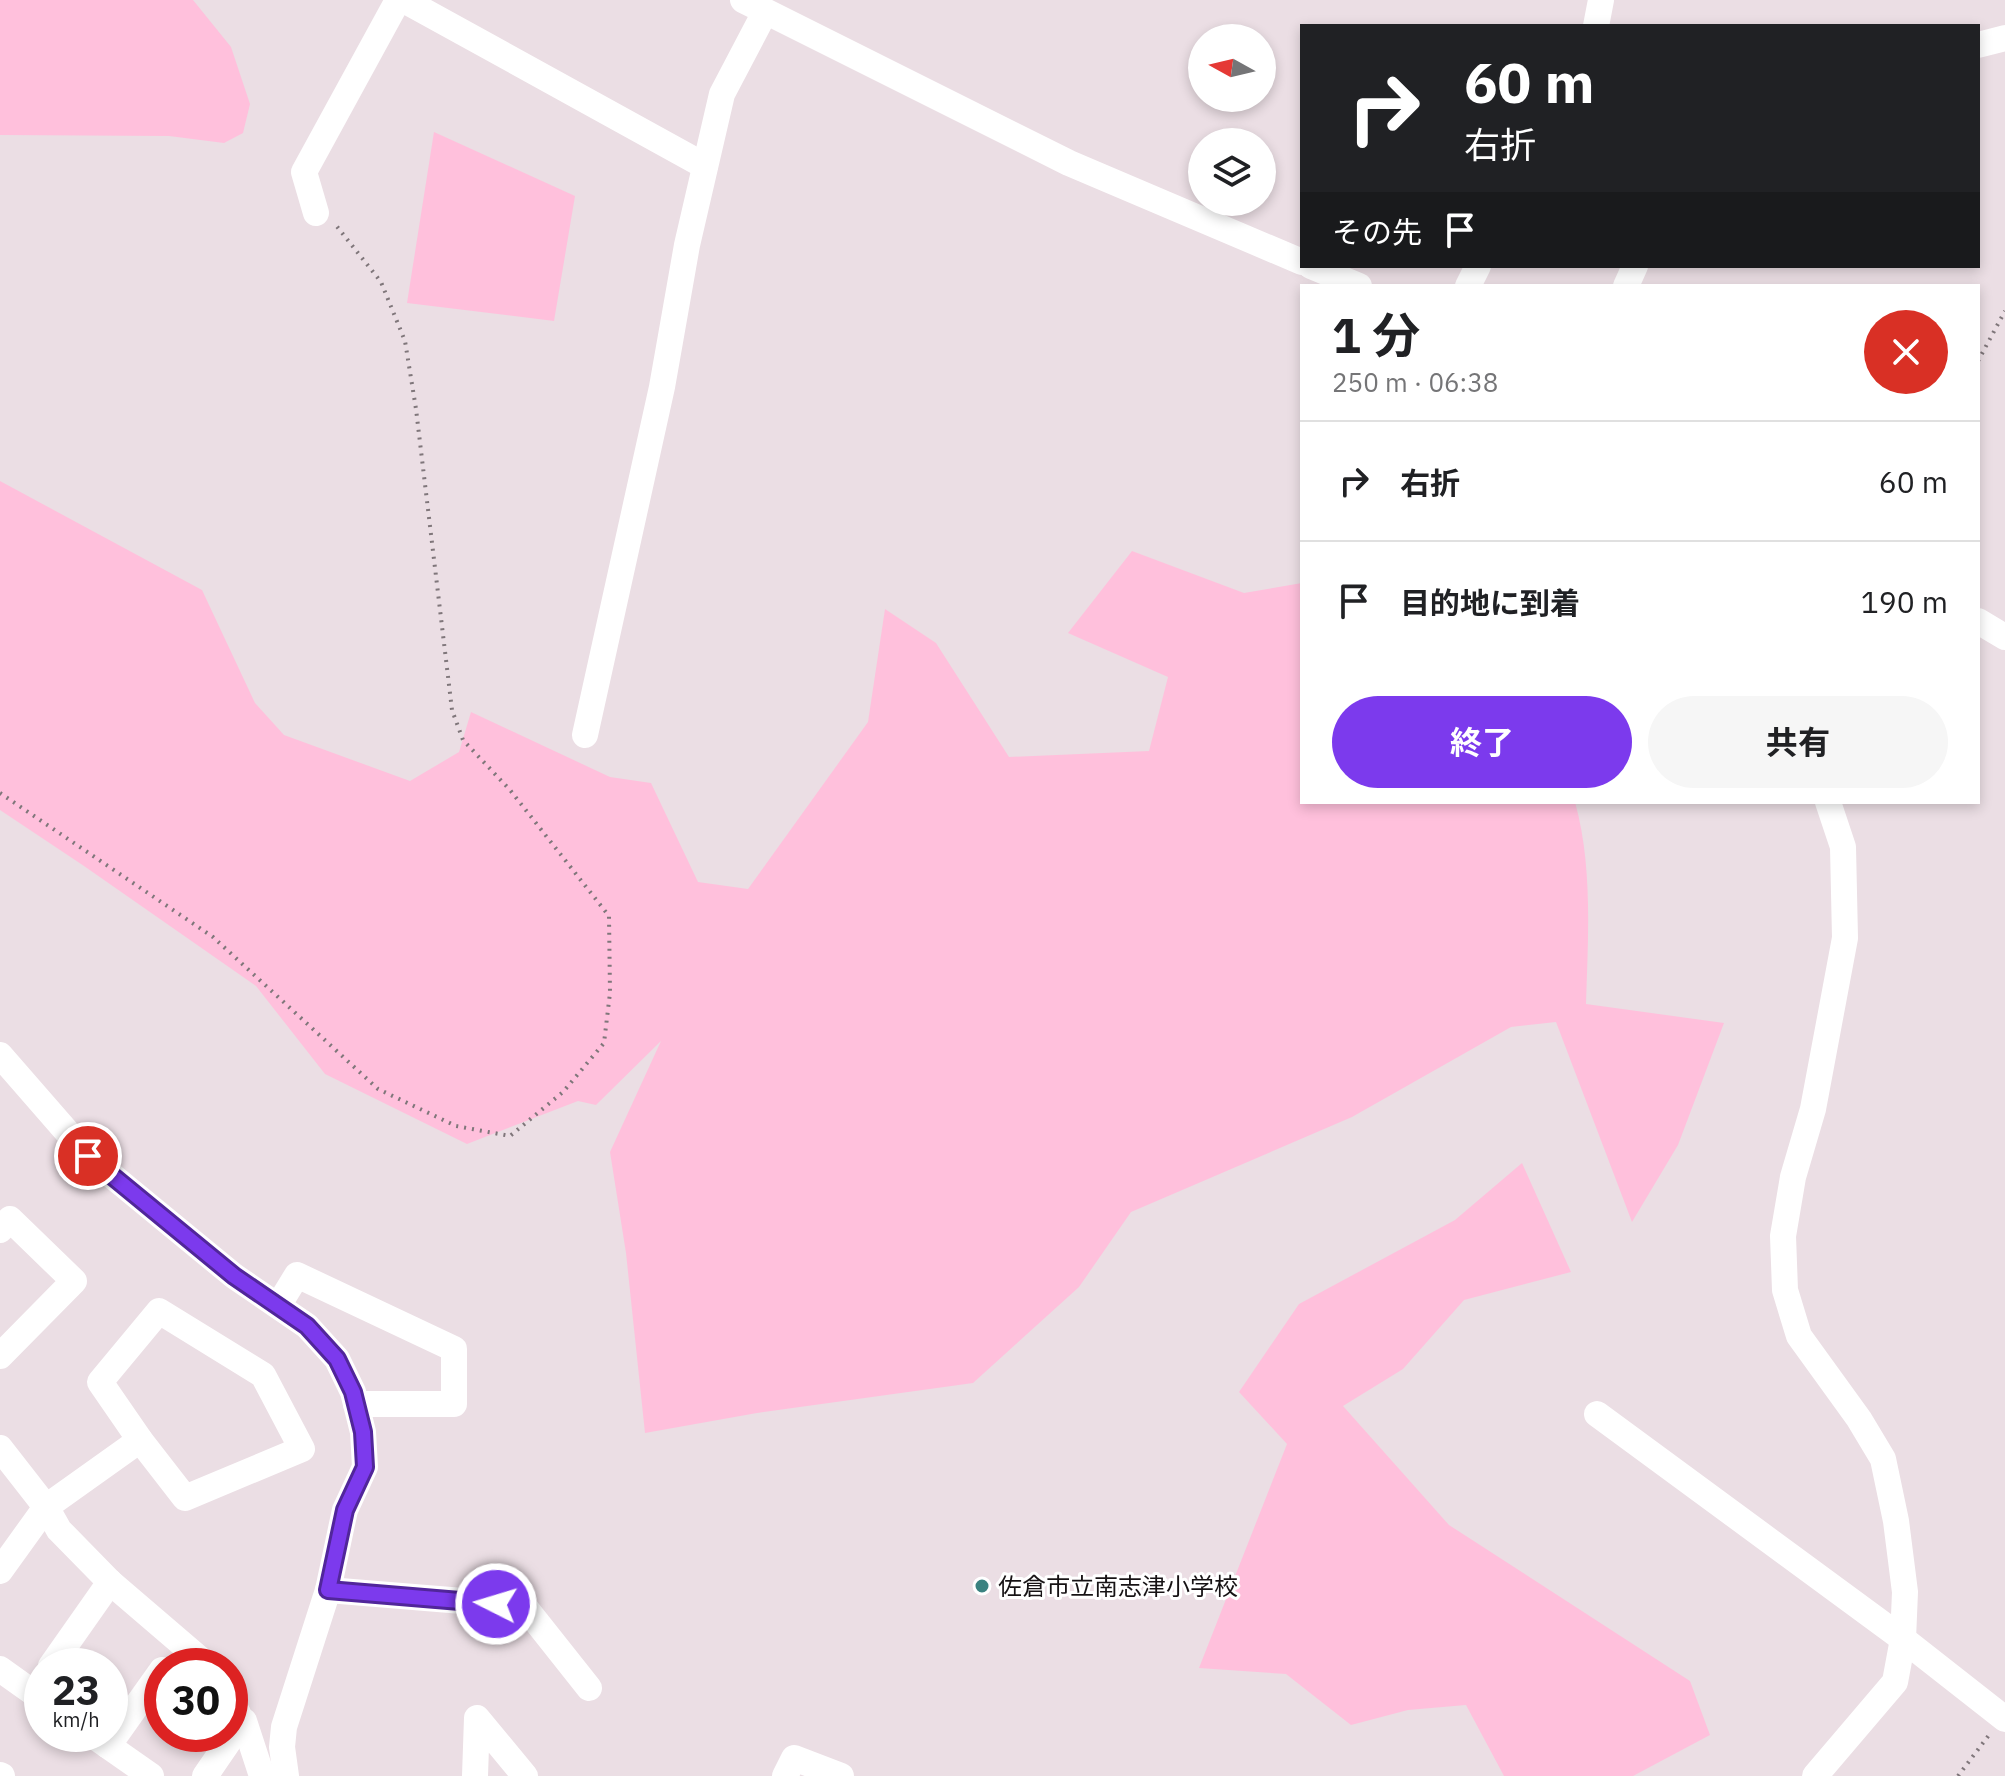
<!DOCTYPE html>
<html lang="ja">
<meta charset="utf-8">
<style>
:root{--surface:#fff;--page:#f6f6f6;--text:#202124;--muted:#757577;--line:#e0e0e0;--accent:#7c3aed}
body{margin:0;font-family:"IBM Plex Sans","Noto Sans JP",sans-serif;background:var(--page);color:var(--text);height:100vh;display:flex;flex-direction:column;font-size:30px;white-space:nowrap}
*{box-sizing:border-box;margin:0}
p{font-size:26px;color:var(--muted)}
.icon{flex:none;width:44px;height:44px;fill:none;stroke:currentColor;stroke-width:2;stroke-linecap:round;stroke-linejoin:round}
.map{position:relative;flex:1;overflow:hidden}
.drawer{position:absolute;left:1300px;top:284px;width:680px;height:520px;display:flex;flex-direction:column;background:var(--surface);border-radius:0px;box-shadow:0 4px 12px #0003}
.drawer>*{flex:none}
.hud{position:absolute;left:1300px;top:24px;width:680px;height:244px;border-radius:0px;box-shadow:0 4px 12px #0003;background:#202124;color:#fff;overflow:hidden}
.needle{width:52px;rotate:278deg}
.controls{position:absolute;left:1188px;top:24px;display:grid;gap:16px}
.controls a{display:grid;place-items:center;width:88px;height:88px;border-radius:50%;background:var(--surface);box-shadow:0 4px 12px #0003;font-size:40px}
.speed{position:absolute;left:24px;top:1648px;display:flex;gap:16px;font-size:40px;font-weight:700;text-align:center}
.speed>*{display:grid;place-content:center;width:104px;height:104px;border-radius:50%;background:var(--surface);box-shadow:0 4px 12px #0003;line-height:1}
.speed small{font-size:20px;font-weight:400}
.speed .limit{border:12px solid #d22;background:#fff;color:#111}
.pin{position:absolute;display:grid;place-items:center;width:68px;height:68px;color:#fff;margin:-34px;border:4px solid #fff;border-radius:50%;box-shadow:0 2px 8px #0007}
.me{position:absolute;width:88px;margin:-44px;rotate:275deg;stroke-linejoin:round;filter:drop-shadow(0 0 6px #0008)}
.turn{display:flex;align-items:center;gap:28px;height:168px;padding:0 32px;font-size:36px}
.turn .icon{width:104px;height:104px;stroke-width:2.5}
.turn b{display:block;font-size:56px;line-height:68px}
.then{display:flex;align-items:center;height:76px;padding:0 32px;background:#0003;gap:16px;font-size:30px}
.round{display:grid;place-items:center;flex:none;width:84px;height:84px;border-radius:42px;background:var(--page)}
.summary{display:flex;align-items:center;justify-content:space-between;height:136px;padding:0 32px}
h1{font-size:48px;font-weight:700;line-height:60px}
.action{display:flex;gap:16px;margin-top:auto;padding:16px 32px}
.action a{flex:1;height:92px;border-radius:48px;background:var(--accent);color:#fff;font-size:32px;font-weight:700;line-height:92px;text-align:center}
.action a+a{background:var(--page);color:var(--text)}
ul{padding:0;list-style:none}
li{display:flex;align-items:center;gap:24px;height:120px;padding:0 32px;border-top:2px solid var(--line)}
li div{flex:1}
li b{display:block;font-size:30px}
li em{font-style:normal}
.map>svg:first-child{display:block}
.green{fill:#ffc0dc}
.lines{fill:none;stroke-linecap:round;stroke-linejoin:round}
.path{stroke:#7f767a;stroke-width:4;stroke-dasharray:2 6;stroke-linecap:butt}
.minor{stroke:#fff;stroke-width:26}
.route-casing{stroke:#51269a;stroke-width:20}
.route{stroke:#7c3aed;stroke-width:14}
.poi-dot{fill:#3a8280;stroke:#fff;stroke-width:3}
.labels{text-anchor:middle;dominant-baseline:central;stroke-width:6;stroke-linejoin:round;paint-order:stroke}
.poi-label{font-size:24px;fill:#161214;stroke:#fff;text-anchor:start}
</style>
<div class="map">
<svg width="2005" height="1776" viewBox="0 0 2005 1776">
<rect width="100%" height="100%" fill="#ebdee4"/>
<g class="green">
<path d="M0 0H193L231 47 250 104 243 133 224 143 169 136 0 135Z"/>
<path d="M434 132 575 196 554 321 407 303Z"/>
<path d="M0 481 202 590 255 703 284 735 410 781 459 752 471 712 610 777 651 783 698 882 748 889 868 722 885 609 936 643 1009 757 1149 751 1168 677 1068 633 1132 551 1244 593 1302 583V802H1575C1593 867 1588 937 1586 1004L1724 1023 1678 1145 1632 1222 1556 1022 1511 1027 1352 1117 1131 1212 1079 1287 973 1383 757 1413 645 1433 626 1253 610 1152 661 1041 596 1105 578 1101 467 1144 325 1074 256 986 84 866 0 810Z"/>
<path d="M1522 1163 1571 1272 1464 1300 1403 1369 1343 1406 1449 1525 1690 1681 1710 1735 1633 1776H1504L1466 1705 1408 1710 1351 1725 1286 1674 1199 1668 1287 1444 1239 1392 1299 1304 1455 1220Z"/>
</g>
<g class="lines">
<g class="path">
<path d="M1978 361 2005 311"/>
<path d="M0 793 213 937 378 1089 456 1126 510 1136 563 1092 604 1043 610 993 609 916 510 790 463 740 452 710 416 409 405 341 381 282 335 224"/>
<path d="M1958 1776 1989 1735"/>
</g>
<g class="minor">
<path d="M404 0 705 166"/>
<path d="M743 0 1069 163 1302 262"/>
<path d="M1596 26 1601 0"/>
<path d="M1978 45 2005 38"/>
<path d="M316 213 304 172 398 0"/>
<path d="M1311 266 1359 286"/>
<path d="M1468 286 1478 266"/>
<path d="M1626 286 1635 266"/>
<path d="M1978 621 2005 637"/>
<path d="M585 735 662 387 687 245 722 94 765 12"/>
<path d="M0 1055 88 1156 234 1276 307 1326 337 1359 353 1392 363 1432 365 1467 345 1510 328 1590 284 1727 282 1747 286 1776"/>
<path d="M0 1230 10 1219 74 1281 0 1356"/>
<path d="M278 1306 297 1275 454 1349V1404H356"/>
<path d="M159 1311 263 1375 302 1449 185 1498 140 1440 100 1382Z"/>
<path d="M1597 1414 1903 1639 2005 1719"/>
<path d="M0 1448 46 1507 59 1530 110 1582 208 1666"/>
<path d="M0 1571 46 1507 140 1440"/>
<path d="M328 1590 524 1606 589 1688"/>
<path d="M51 1666 110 1582"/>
<path d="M0 1669 42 1699"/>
<path d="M230 1697 242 1722 244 1721 262 1776"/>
<path d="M91 1734 151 1776"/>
<path d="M108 1746 162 1670"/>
<path d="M0 1775 2 1776"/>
<path d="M205 1776 242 1722"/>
<path d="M475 1776 477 1718 525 1776"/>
<path d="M785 1776 794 1758 841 1776"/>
<path d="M1815 1776 1895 1682 1903 1639 1905 1592 1896 1521 1883 1459 1859 1419 1799 1336 1785 1290 1783 1236 1793 1177 1813 1109 1845 938 1843 847 1828 802"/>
</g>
</g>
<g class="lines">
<defs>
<path id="route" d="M88 1156 234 1276 307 1326 337 1359 353 1392 363 1432 365 1467 345 1510 328 1590 496 1604"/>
</defs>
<use href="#route" class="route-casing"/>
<use href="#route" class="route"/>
</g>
<circle class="poi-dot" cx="982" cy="1586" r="8"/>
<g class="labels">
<g class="poi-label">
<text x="998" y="1586">佐倉市立南志津小学校</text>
</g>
</g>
</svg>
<div class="controls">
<a><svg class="needle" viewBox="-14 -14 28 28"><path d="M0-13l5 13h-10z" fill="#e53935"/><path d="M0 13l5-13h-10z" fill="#757577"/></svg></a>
<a><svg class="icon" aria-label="layers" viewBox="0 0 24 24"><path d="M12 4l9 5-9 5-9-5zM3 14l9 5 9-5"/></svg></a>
</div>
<div class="speed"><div>23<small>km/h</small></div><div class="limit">30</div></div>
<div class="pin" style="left:88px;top:1156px;background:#d93025"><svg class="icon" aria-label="arrive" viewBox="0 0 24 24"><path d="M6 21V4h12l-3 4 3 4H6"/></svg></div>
<svg class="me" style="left:496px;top:1604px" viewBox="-20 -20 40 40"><circle r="17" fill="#7c3aed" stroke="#fff" stroke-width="3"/><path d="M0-11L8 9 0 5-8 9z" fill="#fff"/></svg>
<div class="hud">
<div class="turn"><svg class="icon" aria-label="right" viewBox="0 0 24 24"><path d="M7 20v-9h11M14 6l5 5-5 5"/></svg><div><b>60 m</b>右折</div></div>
<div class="then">その先<svg class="icon" aria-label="arrive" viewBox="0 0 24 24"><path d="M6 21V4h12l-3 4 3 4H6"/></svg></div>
</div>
<section class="drawer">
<div class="summary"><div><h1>1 分</h1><p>250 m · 06:38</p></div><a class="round" style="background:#d93025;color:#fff"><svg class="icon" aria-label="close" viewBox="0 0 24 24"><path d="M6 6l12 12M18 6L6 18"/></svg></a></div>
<ul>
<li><svg class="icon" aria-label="right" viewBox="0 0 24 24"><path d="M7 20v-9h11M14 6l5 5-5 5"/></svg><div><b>右折</b></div><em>60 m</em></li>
<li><svg class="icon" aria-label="arrive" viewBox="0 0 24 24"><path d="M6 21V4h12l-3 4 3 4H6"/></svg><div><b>目的地に到着</b></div><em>190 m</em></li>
</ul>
<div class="action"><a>終了</a><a>共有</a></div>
</section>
</div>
